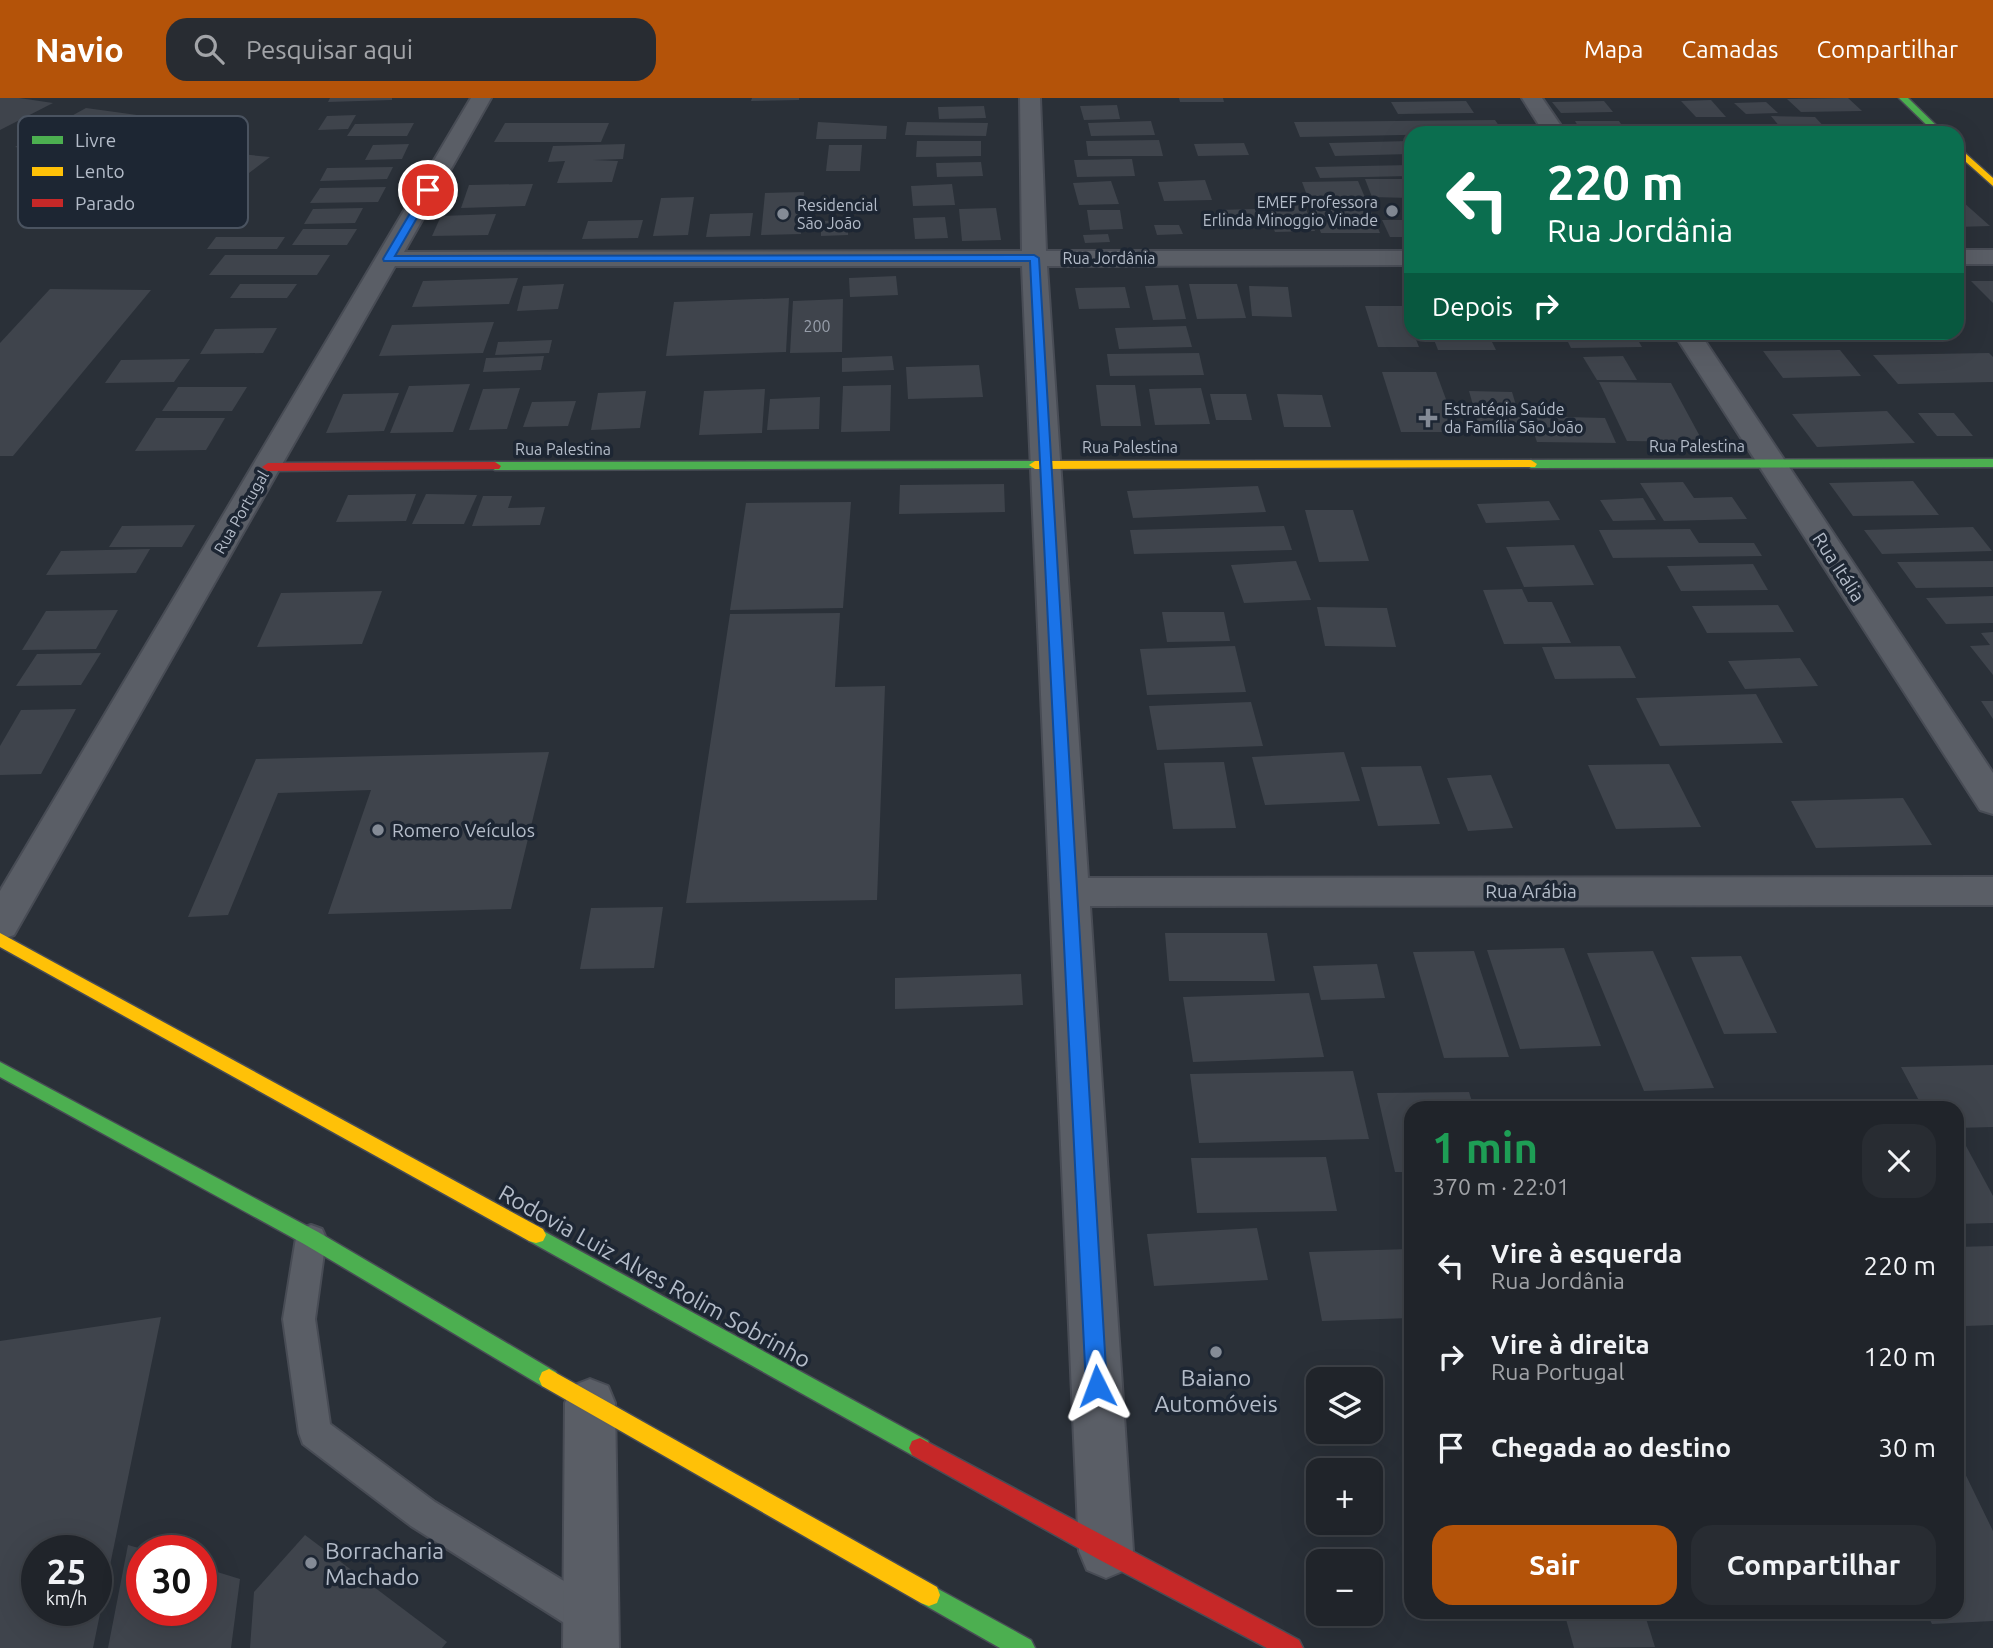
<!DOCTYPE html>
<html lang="pt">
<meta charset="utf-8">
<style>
:root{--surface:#20242a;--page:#282c32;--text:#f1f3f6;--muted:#a2a4a8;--line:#3d4147;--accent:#b45309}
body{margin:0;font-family:Ubuntu,sans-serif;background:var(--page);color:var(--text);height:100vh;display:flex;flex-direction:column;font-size:26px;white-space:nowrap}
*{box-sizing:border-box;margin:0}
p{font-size:23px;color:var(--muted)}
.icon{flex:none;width:38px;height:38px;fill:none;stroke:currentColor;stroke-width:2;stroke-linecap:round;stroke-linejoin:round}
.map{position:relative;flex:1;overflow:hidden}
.side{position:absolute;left:1404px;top:1003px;width:560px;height:518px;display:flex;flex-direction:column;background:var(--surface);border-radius:21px;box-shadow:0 7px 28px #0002,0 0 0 2px var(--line)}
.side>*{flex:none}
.hud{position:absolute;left:1404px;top:28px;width:560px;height:214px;border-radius:21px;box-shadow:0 7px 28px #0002,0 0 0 2px var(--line);background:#0b6e4f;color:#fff;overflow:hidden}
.tools{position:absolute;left:1306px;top:1269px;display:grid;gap:14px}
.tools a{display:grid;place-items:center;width:77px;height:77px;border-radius:14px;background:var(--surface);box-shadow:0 7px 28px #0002,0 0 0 2px var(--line);font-size:35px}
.speed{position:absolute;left:21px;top:1437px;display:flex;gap:14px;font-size:35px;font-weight:700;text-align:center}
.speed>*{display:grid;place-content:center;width:91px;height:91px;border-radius:50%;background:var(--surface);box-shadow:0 7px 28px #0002,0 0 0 2px var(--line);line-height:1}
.speed small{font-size:18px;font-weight:400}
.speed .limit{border:10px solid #d22;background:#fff;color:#111}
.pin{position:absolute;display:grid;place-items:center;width:60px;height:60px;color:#fff;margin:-30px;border:4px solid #fff;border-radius:50%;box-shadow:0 2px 7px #0007}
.me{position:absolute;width:77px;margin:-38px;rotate:357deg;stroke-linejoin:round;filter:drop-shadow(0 0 5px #0008)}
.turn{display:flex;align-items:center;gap:24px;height:147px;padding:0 28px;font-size:32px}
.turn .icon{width:91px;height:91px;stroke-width:2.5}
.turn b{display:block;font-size:49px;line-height:60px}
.then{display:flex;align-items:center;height:66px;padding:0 28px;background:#0003;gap:14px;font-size:26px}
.round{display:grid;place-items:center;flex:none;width:74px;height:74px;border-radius:21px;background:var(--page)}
.summary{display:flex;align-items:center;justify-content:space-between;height:119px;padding:0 28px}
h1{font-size:42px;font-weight:700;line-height:52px;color:#1e9e55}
.primary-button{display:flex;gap:14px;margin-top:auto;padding:14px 28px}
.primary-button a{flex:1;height:80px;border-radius:21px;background:var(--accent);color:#fff;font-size:28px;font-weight:700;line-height:80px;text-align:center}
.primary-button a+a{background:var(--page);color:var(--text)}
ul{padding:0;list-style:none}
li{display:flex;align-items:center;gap:21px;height:91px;padding:0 28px}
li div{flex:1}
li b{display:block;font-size:26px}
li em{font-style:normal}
header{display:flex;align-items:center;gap:42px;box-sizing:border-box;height:98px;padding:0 35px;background:var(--accent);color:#fff}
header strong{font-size:33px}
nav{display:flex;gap:38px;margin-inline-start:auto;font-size:24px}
.search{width:490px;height:63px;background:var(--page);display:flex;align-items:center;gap:18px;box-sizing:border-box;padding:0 24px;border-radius:21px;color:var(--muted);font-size:26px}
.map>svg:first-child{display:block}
.building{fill:#3f444c;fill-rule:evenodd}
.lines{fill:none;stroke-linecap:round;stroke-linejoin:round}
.lane-casing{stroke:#484c55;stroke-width:4}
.street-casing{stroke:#484c55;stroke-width:4}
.fast-casing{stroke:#484c55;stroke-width:3}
.slow-casing{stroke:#484c55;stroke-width:3}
.jam-casing{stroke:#484c55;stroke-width:3}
.lane{fill:#5a5e66;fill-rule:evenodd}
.street{fill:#5a5e66;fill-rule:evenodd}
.fast{fill:#4caf50;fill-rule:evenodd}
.slow{fill:#ffc107;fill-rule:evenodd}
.jam{fill:#c62828;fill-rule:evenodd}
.route{fill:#1a73e8;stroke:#114b97;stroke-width:2}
.poi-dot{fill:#848b96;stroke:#1d2633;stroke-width:2.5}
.labels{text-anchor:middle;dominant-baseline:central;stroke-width:7;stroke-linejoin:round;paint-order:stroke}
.far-poi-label{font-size:16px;fill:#b4bcc9;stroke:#1d2633;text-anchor:start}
.far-street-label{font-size:16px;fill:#b4bcc9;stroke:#1d2633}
.number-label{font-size:16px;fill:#979eaa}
.street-label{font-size:19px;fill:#b4bcc9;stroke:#1d2633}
.poi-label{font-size:19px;fill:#b4bcc9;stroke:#1d2633;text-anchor:start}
.near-street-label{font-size:23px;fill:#b4bcc9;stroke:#1d2633}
.near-poi-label{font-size:23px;fill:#b4bcc9;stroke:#1d2633}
.key{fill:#1d2633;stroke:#4a5360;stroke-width:2}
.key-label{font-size:19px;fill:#b4bcc9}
</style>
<header>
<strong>Navio</strong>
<div class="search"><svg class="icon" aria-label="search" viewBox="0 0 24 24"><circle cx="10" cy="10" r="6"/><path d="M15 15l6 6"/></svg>Pesquisar aqui</div>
<nav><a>Mapa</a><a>Camadas</a><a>Compartilhar</a></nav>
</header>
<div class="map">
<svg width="1993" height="1550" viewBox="0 0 1993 1550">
<rect width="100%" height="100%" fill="#2a3038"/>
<g class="building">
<path d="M0 0H19L53 5 0 32Z"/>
<path d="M330 0H392V2L328 4Z"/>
<path d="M752 0H799V2L751 3Z"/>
<path d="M1179 0H1223L1224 4H1180Z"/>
<path d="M1848 0 1862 13 1801 14 1787 1Z"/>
<path d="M1711 2 1726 19H1696L1681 3Z"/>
<path d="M1466 3 1474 15 1398 16 1391 4Z"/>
<path d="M1604 3 1613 14 1561 15 1552 4Z"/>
<path d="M1766 4 1778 15 1746 16 1734 5Z"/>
<path d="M1117 7 1120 21 1084 22 1080 8Z"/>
<path d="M984 8 986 20 939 21 938 9Z"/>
<path d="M86 10 166 21 97 61 15 49Z"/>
<path d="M356 17 348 31 318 32 327 18Z"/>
<path d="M1771 18 1815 19 1829 34H1784Z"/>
<path d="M1495 22 1504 35 1300 39 1294 24Z"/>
<path d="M1151 23 1155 37 1091 38 1088 25Z"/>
<path d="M1575 23H1619L1627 35H1582Z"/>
<path d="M818 24 887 28 886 41H816Z"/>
<path d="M907 24 988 25 986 38 905 37Z"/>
<path d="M414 25 407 38H347L355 26Z"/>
<path d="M505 25H609L601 44H494Z"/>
<path d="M1159 42 1163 58H1088L1086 43Z"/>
<path d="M917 43H981V58L916 59Z"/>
<path d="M1410 43V56L1335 58 1329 45Z"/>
<path d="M129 45 270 59 249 75 106 60Z"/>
<path d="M1244 45 1249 57 1198 58 1194 46Z"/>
<path d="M409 46 402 61 365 62 373 47Z"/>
<path d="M625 46 623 61 593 62 618 63 612 84 557 85 565 63 548 64 553 48Z"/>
<path d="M829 47H862L860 73H826Z"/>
<path d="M1132 61 1135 78 1077 79 1074 62Z"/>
<path d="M981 64 983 78 937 79 936 65Z"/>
<path d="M1410 67V78L1320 80 1315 69Z"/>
<path d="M393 69 387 81 320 83 327 70Z"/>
<path d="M1365 81H1409L1410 100 1372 99Z"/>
<path d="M1205 82 1212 102 1164 103 1158 84Z"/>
<path d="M1111 83 1119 106 1079 107 1073 85Z"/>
<path d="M1358 83 1380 135H1321L1302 84Z"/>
<path d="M533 86 525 108 461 110 469 87Z"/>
<path d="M952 86 955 107 913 108 911 88Z"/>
<path d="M386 89 378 104 310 105 320 90Z"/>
<path d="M804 94 801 136 761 137 765 95Z"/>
<path d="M694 99 688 137 653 138 661 100Z"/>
<path d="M1956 104H1963L1990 128 1956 129Z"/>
<path d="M1304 106 1315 133 1275 134 1265 107Z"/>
<path d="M363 110 355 125 304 126 313 111Z"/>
<path d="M996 110 1001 142 962 143 959 111Z"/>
<path d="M1255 111 1262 130 1224 131 1217 112Z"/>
<path d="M1087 112H1120L1123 131 1090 132Z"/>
<path d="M753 115 750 138 706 139 710 116Z"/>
<path d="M496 116 488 137 432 138 441 118Z"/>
<path d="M945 119 948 140 915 141 913 120Z"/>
<path d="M643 122 638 140 582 141 588 123Z"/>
<path d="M848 122V137L821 138V123Z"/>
<path d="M1382 122H1410V139H1390Z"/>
<path d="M1154 127H1179L1183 136 1157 137Z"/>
<path d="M303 131H357L347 147H292Z"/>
<path d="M1108 136 1110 144 1085 145 1083 137Z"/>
<path d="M216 139H285L277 151H207Z"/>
<path d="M225 157H330L317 177H209Z"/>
<path d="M896 178 898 197 850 199 849 180Z"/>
<path d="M518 180 509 206 412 209 423 183Z"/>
<path d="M1971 183H1993V205Z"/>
<path d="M240 186H297L287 200H230Z"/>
<path d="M564 186 558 211 517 213 523 188Z"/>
<path d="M1189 186H1237L1246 220 1197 221Z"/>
<path d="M1178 187 1186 221 1153 222 1145 188Z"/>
<path d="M1249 188 1288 189 1292 219 1252 218Z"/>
<path d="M1125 189 1130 210 1079 211 1075 190Z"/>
<path d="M50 191 151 192 13 358H0V245Z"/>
<path d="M789 200 786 254 666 258 674 204Z"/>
<path d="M843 201 842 254 790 255 793 203Z"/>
<path d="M1365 208H1403L1410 234H1413L1419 249H1378Z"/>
<path d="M494 224 483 255 379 258 392 227Z"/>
<path d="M1186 228 1192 249 1119 251 1115 230Z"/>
<path d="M277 230 263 255 200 256 215 231Z"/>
<path d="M1431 234H1487L1496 252H1438Z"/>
<path d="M1563 234H1633L1642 249 1571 250Z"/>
<path d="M552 242 549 255 495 257 498 244Z"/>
<path d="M1840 252 1861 278 1783 280 1763 253Z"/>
<path d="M1199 255 1204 277 1110 278 1107 256Z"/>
<path d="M1989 255 1993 259V284L1898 286 1873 257Z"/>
<path d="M544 258 541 272 483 274 486 260Z"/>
<path d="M892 258 894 272 842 274V260Z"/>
<path d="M1623 258 1637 282H1597L1583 259Z"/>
<path d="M190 261 174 284 105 285 121 262Z"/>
<path d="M979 267 983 299 908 301 906 269Z"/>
<path d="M1382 274H1436L1458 334H1401Z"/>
<path d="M1599 284 1671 285 1703 344 1627 343Z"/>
<path d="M470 286 453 334 390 335 409 288Z"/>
<path d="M891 287 890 333 841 334 843 288Z"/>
<path d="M1096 287H1135L1141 328H1101Z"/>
<path d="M178 289H247L232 313H162Z"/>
<path d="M520 290 507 331 469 332 483 291Z"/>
<path d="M1201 290 1210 326 1155 327 1149 291Z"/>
<path d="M765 291 762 335 699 337 704 293Z"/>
<path d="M646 293 640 330 591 332 598 295Z"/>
<path d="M1469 293 1512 294 1523 330 1479 328Z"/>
<path d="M399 295 384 333 326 335 343 296Z"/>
<path d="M1210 296H1246L1252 322H1216Z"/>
<path d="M1277 296 1322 297 1331 329H1284Z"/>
<path d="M820 299 819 331 767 332 770 301Z"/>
<path d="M576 303 568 328 523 329 532 304Z"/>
<path d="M1887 313 1915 345 1817 349 1792 316Z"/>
<path d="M1918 315H1954L1973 338H1937Z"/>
<path d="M1528 318 1605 320 1616 345 1537 344Z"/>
<path d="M156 320H225L206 352 135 353Z"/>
<path d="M1913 383 1939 417 1853 418 1829 385Z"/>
<path d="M1683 384 1694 400 1732 399 1747 421 1664 423 1640 385Z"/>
<path d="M1004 386 1005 414 899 416 900 387Z"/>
<path d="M1258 388 1266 414 1133 420 1127 393Z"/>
<path d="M416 396 406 423 336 424 348 397Z"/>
<path d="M426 396 477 397 464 426H412Z"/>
<path d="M483 398H512L508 410 545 409 540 427 472 428Z"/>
<path d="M1643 400 1656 422 1613 423 1600 402Z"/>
<path d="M1549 403 1560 422 1486 425 1477 406Z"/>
<path d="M851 404 843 510 730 512 746 405Z"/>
<path d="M1305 412H1353L1369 463 1319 464Z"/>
<path d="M195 427 182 449H109L122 428Z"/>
<path d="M1284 428 1292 452 1134 456 1130 432Z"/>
<path d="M1973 429 1992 453 1882 456 1864 432Z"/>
<path d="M1690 431 1699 445H1754L1762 458 1613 460 1599 432Z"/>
<path d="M1574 447 1594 487 1524 489 1506 449Z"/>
<path d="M150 451 136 475 46 477 61 453Z"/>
<path d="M1296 463 1311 502 1244 505 1231 467Z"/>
<path d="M1993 463V489L1916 490 1897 464Z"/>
<path d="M1753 466 1768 492 1681 493 1667 468Z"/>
<path d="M1522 491 1528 504H1552L1571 545 1504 546 1483 492Z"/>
<path d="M382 493 362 546 257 549 281 495Z"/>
<path d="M1993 498V525L1946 526 1926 500Z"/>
<path d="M1778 507 1794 534 1707 535 1692 508Z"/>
<path d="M1317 509 1387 510 1396 549 1325 548Z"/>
<path d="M118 512 96 551 22 552 46 513Z"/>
<path d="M1162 514H1224L1230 543 1167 544Z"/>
<path d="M840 515 835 589 885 588 877 802 686 805 730 516Z"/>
<path d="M1993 534V577L1970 548 1990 547 1981 535Z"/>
<path d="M1235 548 1246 594 1147 597 1140 551Z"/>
<path d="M1620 548 1636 580 1555 581 1542 549Z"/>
<path d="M101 555 81 587 16 588 37 556Z"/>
<path d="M1800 560 1818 588 1745 591 1728 563Z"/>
<path d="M1756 596 1783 645 1660 648 1636 600Z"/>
<path d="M1981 603H1993V621Z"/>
<path d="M1251 604 1263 648 1157 652 1149 608Z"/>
<path d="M76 611 41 676 0 677V648L21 612Z"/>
<path d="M549 654 511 811 328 816 371 692 278 695 228 817 188 819 256 661Z"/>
<path d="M1344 654 1360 703 1265 707 1252 659Z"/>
<path d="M1224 664 1236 730 1173 731 1164 665Z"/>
<path d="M1669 666 1701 729 1616 731 1588 667Z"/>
<path d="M1421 668 1440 726 1378 728 1361 669Z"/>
<path d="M1491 677 1513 730 1468 733 1447 680Z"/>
<path d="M1903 700 1932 747 1816 750 1791 703Z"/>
<path d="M663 809 654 870 580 871 591 810Z"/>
<path d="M1165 835H1267L1275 883H1169Z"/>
<path d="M1564 850 1601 948 1520 951 1487 852Z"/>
<path d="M1474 853 1509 959 1444 960 1413 854Z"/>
<path d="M1653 853 1714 990 1644 993 1587 855Z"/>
<path d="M1741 858 1777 935 1724 936 1691 859Z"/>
<path d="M1377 866 1385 900 1321 902 1313 868Z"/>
<path d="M1021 876 1023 907 895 911V880Z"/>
<path d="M1309 895 1324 959 1193 964 1183 899Z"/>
<path d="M1993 967V1029L1956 1030V1010H1923L1901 969Z"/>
<path d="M1353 973 1369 1041 1199 1045 1190 976Z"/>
<path d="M1469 994 1474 1010H1410V1074H1395L1377 995Z"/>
<path d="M1966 1048 1993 1098V1125L1956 1126V1049Z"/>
<path d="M1326 1059 1337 1113 1197 1115 1191 1060Z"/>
<path d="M1257 1130 1268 1182 1154 1188 1147 1136Z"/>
<path d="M1993 1148V1227L1966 1228 1956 1210V1149Z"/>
<path d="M1410 1151V1220L1322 1223 1309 1154Z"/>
<path d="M161 1219 93 1550H0V1243ZM37 1452H96V1512H37Z"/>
<path d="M1956 1357 1993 1433V1523L1932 1526 1926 1514H1956Z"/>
<path d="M305 1437 447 1544 442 1550H250L254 1494Z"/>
<path d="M128 1447 142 1451V1512H201V1469L240 1481 231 1550H108Z"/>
<path d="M1564 1514H1644L1655 1549 1574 1550Z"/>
</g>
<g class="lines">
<defs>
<path id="lane" d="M311 1127 322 1131 326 1140 315 1221 330 1326 435 1404 603 1507 608 1520 603 1533 590 1538 577 1533 411 1428 303 1346 299 1335 283 1221 296 1140 300 1131Z"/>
<g id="street">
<path d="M471 0H491L404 154 1022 153 1020 0H1040L1046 153H1410V167L1047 168 1088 780 1993 779V807L1090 808 1133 1453 1125 1472 1106 1480 1087 1472 1079 1453 1022 168H395L14 837 0 842V793Z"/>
<path d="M1522 0H1542L1566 35H1544Z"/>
<rect x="1956" y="152" width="37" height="14"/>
<path d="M1673 234H1699L1993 675V716L1980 712Z"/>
<path d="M590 1281 608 1288 615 1305 619 1550H563L565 1305 572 1288Z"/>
</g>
<g id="fast">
<path d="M1899 0H1908L1944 35H1935Z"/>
<path d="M1993 361V369L1531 370 1525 366 1531 362Z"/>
<path d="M1035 363 1039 364V370L495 372 489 368 495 364Z"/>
<path d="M0 964 318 1134 556 1274 559 1281 556 1288 549 1291 542 1288 304 1146 0 979Z"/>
<path d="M536 1129 928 1343 931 1350 928 1357 920 1360 912 1357 529 1143 526 1137 529 1131Z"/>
<path d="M929 1486 1031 1542 1035 1550H1000L921 1505 918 1497 921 1489Z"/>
</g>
<g id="slow">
<path d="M1956 47 1993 80V88L1956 55Z"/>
<path d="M1531 362 1537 366 1535 369 1035 371 1029 367 1035 363Z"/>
<path d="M0 835 543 1131 546 1137 543 1143 536 1145 529 1143 0 849Z"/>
<path d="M549 1271 937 1489 940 1497 937 1505 929 1508 921 1505 542 1288 539 1281 542 1274Z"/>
</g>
<g id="jam">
<path d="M495 364 501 368 499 371 268 373 262 369 268 365Z"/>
<path d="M920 1340 1299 1542 1303 1550H1267L1098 1461 912 1357 909 1350 912 1343Z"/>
</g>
</defs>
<use href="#lane" class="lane-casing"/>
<use href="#street" class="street-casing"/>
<use href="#fast" class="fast-casing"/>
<use href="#slow" class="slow-casing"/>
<use href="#jam" class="jam-casing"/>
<use href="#lane" class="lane"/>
<use href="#street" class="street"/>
<use href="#fast" class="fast"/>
<use href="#slow" class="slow"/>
<use href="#jam" class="jam"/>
</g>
<path class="route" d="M425 90 433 92 395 158 1034 157 1039 160 1107 1288 1104 1295 1097 1298 1089 1295 1086 1288 1030 163H384L383 161Z"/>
<g class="poi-dot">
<circle cx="1392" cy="113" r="7"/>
<circle cx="783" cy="116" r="7"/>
<path d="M1424.5 309.5h7v7h7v7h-7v7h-7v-7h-7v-7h7z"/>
<circle cx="378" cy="732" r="7"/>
<circle cx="1216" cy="1254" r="7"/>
<circle cx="311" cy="1465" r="7"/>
</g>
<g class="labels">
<g class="far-poi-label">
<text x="1378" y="104" text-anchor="end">EMEF Professora<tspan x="1378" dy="18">Erlinda Minoggio Vinade</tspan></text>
<text x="797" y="107">Residencial<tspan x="797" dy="18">São João</tspan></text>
<text x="1444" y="311">Estratégia Saúde<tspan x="1444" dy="18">da Família São João</tspan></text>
</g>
<g class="far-street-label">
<text x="1109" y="160">Rua Jordânia</text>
<text x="1697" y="348">Rua Palestina</text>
<text x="1130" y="349">Rua Palestina</text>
<text x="563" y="351">Rua Palestina</text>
<text transform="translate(241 414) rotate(-60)">Rua Portugal</text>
</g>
<g class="number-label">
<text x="817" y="228">200</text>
</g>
<g class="street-label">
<text transform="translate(1839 469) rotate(57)">Rua Itália</text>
<text x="1531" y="793">Rua Arábia</text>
</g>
<g class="poi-label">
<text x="392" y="732">Romero Veículos</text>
</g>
<g class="near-street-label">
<text transform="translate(655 1178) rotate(29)">Rodovia Luiz Alves Rolim Sobrinho</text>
</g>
<g class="near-poi-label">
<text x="1216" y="1279">Baiano<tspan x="1216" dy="26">Automóveis</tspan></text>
<text x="325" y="1452" text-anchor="start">Borracharia<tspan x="325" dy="26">Machado</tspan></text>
</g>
</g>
<rect x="18" y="18" width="230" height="112" rx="10" class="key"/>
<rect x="32" y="38" width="31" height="8" fill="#4caf50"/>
<rect x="32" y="69" width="31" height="9" fill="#ffc107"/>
<rect x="32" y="101" width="31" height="8" fill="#c62828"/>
<g class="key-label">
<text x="75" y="49">Livre</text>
<text x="75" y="80">Lento</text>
<text x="75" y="112">Parado</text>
</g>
</svg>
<div class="tools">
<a><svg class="icon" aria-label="layers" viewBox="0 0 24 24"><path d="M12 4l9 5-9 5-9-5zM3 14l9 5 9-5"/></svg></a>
<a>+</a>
<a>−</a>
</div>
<div class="speed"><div>25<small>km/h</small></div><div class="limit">30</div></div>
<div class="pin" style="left:428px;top:92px;background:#d93025"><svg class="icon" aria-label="arrive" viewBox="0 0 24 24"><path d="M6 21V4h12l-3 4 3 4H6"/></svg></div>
<svg class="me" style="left:1097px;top:1288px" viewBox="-20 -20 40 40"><path d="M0-17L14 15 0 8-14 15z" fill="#1a73e8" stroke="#fff" stroke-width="4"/></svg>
<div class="hud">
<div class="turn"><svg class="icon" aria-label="left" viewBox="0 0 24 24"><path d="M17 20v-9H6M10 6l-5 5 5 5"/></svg><div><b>220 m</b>Rua Jordânia</div></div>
<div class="then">Depois<svg class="icon" aria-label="right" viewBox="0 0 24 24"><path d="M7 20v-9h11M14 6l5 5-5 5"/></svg></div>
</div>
<section class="side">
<div class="summary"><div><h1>1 min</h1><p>370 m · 22:01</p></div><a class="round"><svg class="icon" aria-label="close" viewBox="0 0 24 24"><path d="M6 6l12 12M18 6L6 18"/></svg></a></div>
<ul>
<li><svg class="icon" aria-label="left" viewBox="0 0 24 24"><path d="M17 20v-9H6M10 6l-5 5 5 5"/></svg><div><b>Vire à esquerda</b><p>Rua Jordânia</p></div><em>220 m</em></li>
<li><svg class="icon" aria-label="right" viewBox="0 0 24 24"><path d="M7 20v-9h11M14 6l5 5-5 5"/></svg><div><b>Vire à direita</b><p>Rua Portugal</p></div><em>120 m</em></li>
<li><svg class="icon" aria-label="arrive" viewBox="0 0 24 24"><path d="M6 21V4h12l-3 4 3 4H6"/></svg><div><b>Chegada ao destino</b></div><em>30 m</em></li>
</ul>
<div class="primary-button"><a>Sair</a><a>Compartilhar</a></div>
</section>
</div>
